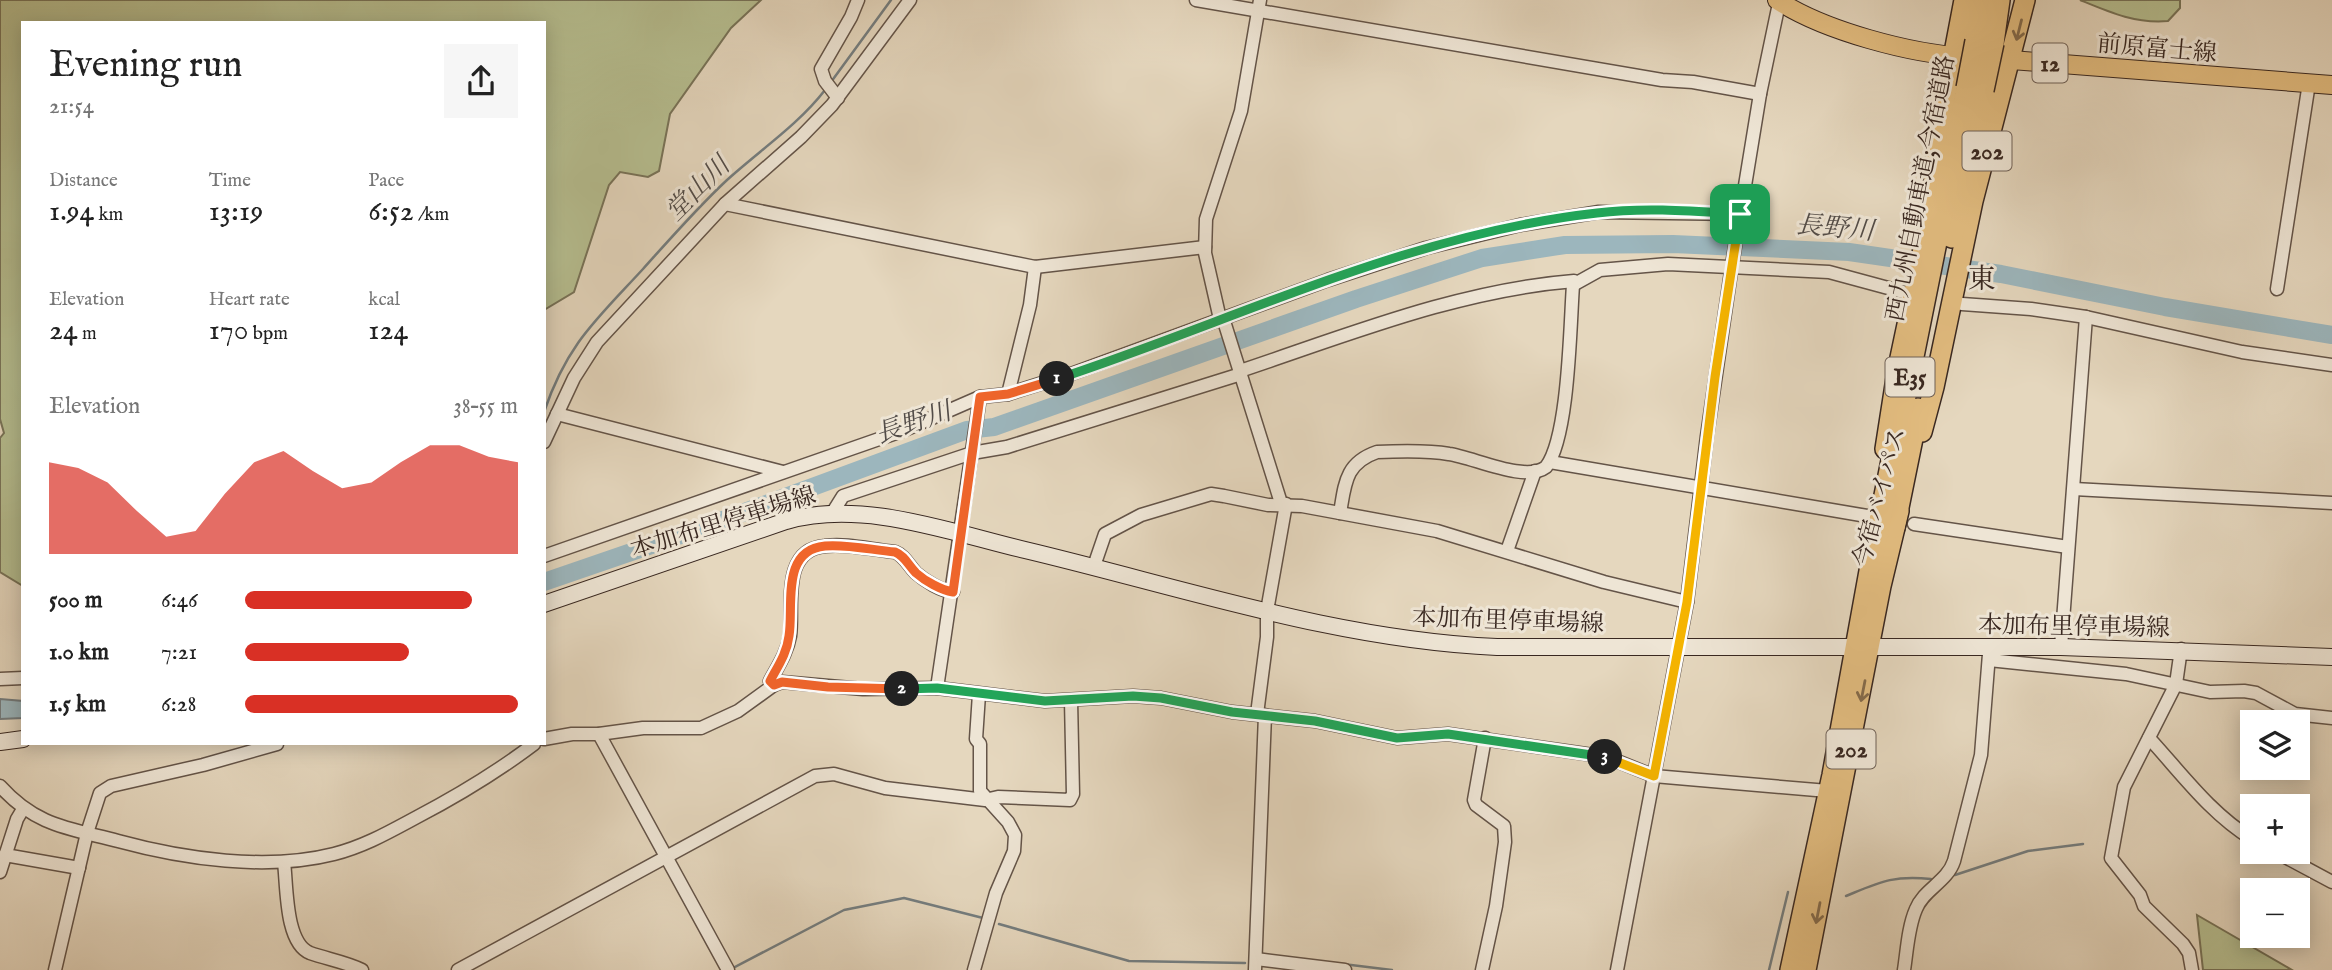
<!DOCTYPE html>
<html lang="en">
<head>
<meta charset="utf-8">
<style>
  :root { --surface:#fff; --page:#f6f6f6; --text:#222; --muted:#767676; --accent:#d93025 }
  body { margin:0; font-family:"IM FELL English","Noto Serif JP",serif; background:var(--page); color:var(--text); height:100vh; display:flex; flex-direction:column; font-size:26px; white-space:nowrap }
  * { box-sizing:border-box; margin:0 }
  p { font-size:23px; color:var(--muted) }
  .icon { flex:none; width:38px; height:38px; fill:none; stroke:currentColor; stroke-width:2; stroke-linecap:round; stroke-linejoin:round }
  .map { position:relative; flex:1; overflow:hidden }
  .details { position:absolute; left:21px; top:21px; width:525px; height:724px; display:flex; flex-direction:column; background:var(--surface); border-radius:0px; box-shadow:0 4px 18px #0003 }
  .details>* { flex:none }
  .buttons { position:absolute; left:2240px; top:710px; display:grid; gap:14px }
  .buttons a { display:grid; place-items:center; width:70px; height:70px; border-radius:0px; background:var(--surface); box-shadow:0 4px 18px #0003; font-size:35px }
  .pin { position:absolute; display:grid; place-items:center; width:60px; height:60px; color:#fff; margin:-30px; border-radius:14px; box-shadow:0 4px 10px #0006 }
  .km { position:absolute; width:35px; height:35px; margin:-18px; border-radius:50%; background:#222; color:#fff; font-size:19px; line-height:35px; text-align:center }
  .round { display:grid; place-items:center; flex:none; width:74px; height:74px; border-radius:0px; background:var(--page) }
  .summary { display:flex; align-items:center; justify-content:space-between; height:119px; padding:0 28px }
  h1 { font-size:38px; font-weight:600; line-height:52px }
  .figures { display:grid; grid-template-columns:repeat(3,1fr); gap:10px; height:119px; padding:7px 28px }
  .figures div { display:grid; align-content:center }
  .figures b { font-size:30px; font-weight:600 }
  .figures small { font-size:19px; font-weight:400 }
  .figures p { font-size:19px }
  .chart { height:196px; padding:14px 28px }
  .chart p { display:flex; justify-content:space-between }
  .chart svg { width:100%; height:126px; margin-top:7px; fill:var(--accent); opacity:.7 }
  ul { padding:0 28px; list-style:none; font-size:23px }
  li { display:grid; grid-template-columns:112px 84px 1fr; align-items:center; height:52px }
  li i { height:18px; border-radius:9px; background:var(--accent) }
  .map>svg:first-child { display:block }
  .green { fill:#b6be90; stroke:#787358; stroke-width:2 }
  .water { fill:#9cb6bd; stroke:#747d7f; stroke-width:2 }
  .lines { fill:none; stroke-linecap:round; stroke-linejoin:round }
  .stream { stroke:#747d7f; stroke-width:2.5 }
  .river { stroke:#9cb6bd; stroke-width:18 }
  .minor-casing { stroke:#645448; stroke-width:15 }
  .secondary-casing { stroke:#392821; stroke-width:18 }
  .primary-casing { stroke:#392821; stroke-width:20 }
  .trunk-casing { stroke:#392821; stroke-width:22 }
  .motorway-casing { stroke:#392821; stroke-width:24 }
  .minor { stroke:#eee5d5; stroke-width:12 }
  .secondary { stroke:#eee5d5; stroke-width:16 }
  .primary { stroke:#e2bc7f; stroke-width:18 }
  .trunk { stroke:#e2bc7f; stroke-width:19 }
  .motorway { stroke:#e2bc7f; stroke-width:21 }
  .motorway-bridge-casing { stroke:#392821; stroke-width:24; stroke-linecap:butt }
  .motorway-bridge { stroke:#e2bc7f; stroke-width:21 }
  .oneway { stroke:#856b4b }
  .split-1-casing { stroke:#fff; stroke-width:14 }
  .split-2-casing { stroke:#fff; stroke-width:14 }
  .split-3-casing { stroke:#fff; stroke-width:14 }
  .split-4-casing { stroke:#fff; stroke-width:14 }
  .split-1 { stroke:#22a559; stroke-width:9 }
  .split-2 { stroke:#f0652b; stroke-width:9 }
  .split-3 { stroke:#22a559; stroke-width:9 }
  .split-4 { stroke:#f5b400; stroke-width:9 }
  .labels { text-anchor:middle; stroke-width:6; stroke-linejoin:round; paint-order:stroke }
  .shield { fill:#eee5d5; stroke:#6f6157; stroke-width:2 }
  .shield-label { font-size:23px; font-weight:bold; fill:#392821 }
  .street-label { font-size:24px; fill:#392821; stroke:#eee5d5 }
  .water-label { font-size:26px; font-style:italic; fill:#524c48; stroke:#eee5d5 }
  .quarter-label { font-size:28px; fill:#392821; stroke:#eee5d5 }
</style>
</head>
<body>
<div class="map">
<svg width="2332" height="970" viewBox="0 0 2332 970">
  <rect width="100%" height="100%" fill="#e5d7be"/>
  <filter id="stains"><feTurbulence type="fractalNoise" baseFrequency=".00286" numOctaves="4"/><feColorMatrix values="0 0 0 0 .2 0 0 0 0 .09 0 0 0 0 .02 0 0 0 .5 -.17"/></filter>
  <radialGradient id="worn" r=".72"><stop offset=".6" stop-color="#630" stop-opacity="0"/><stop offset="1" stop-color="#630" stop-opacity=".3"/></radialGradient>
  <g class="green">
    <path d="M0 0H761L731 28 670 114 659 171 648 177 620 172 609 185 574 292 544 310V23H23V586L0 572V438L4 433 0 419Z"/>
    <path d="M2080 0H2180V8L2168 21C2136 24 2109 12 2080 0Z"/>
    <path d="M2197 915 2292 970H2203Z"/>
  </g>
  <path class="water" d="M0 699 23 701V718L0 719Z"/>
  <g class="lines">
    <g class="stream">
      <path d="M831 82 891 0"/>
      <path d="M544 412C567 344 596 320 643 269 670 239 697 208 727 180 760 150 798 125 825 90"/>
      <path d="M1955 875 2028 851 2083 844"/>
      <path d="M1846 896C1880 882 1893 875 1931 879"/>
      <path d="M999 924 1129 961 1245 963"/>
      <path d="M1343 964 1392 970"/>
      <path d="M731 969 844 910 904 898 983 918"/>
      <path d="M1769 970 1788 892"/>
    </g>
    <path class="river" d="M544 582 704 527 967 430 994 427 1356 299 1482 258 1565 245 1673 244 1849 252 2001 274 2165 307 2332 335"/>
    <defs>
      <g id="minor">
        <path d="M1196 0 1662 80 1693 82 1760 94"/>
        <path d="M838 98 825 81 821 69 851 17 858 0"/>
        <path d="M725 204 1035 267 1205 247"/>
        <path d="M1573 285 1600 270 1668 264 1829 272 1903 292"/>
        <path d="M2277 289 2309 83"/>
        <path d="M1962 304 2031 309 2086 317 2242 352 2332 365"/>
        <path d="M1223 318 1281 503"/>
        <path d="M1220 319 1205 253 1206 219 1241 111 1260 0"/>
        <path d="M1240 371C1348 335 1459 290 1574 281L1573 285"/>
        <path d="M1008 394 1030 305 1035 267"/>
        <path d="M557 414 783 472"/>
        <path d="M544 442 574 378 597 342 725 204 801 137 832 105 910 0"/>
        <path d="M1550 462 1867 516"/>
        <path d="M2074 489 2332 503"/>
        <path d="M833 512 843 496 972 453 1007 447 1241 374"/>
        <path d="M1340 513C1345 484 1345 463 1377 452 1400 451 1427 450 1449 454 1473 457 1525 483 1546 467 1569 437 1570 325 1573 285"/>
        <path d="M1914 524 2068 547"/>
        <path d="M1507 551 1535 471"/>
        <path d="M544 556 902 431 980 397 1008 394 1071 374 1328 280 1426 248 1520 225 1599 212 1740 214"/>
        <path d="M1094 566 1105 534 1141 515 1211 494 1224 496 1268 505 1302 506 1437 531 1604 582 1687 602"/>
        <path d="M2061 647 2086 317"/>
        <path d="M2181 649 2176 684 2124 787 2111 858 2140 895 2144 906 2183 944 2189 953 2192 970"/>
        <path d="M1989 660 2126 674 2210 692 2244 691 2256 693 2295 714 2332 718"/>
        <path d="M0 679 23 678"/>
        <path d="M774 685 770 681C778 666 787 653 790 636 794 607 780 550 825 546 847 543 872 550 895 552 905 556 908 565 916 573 925 581 941 591 953 592"/>
        <path d="M937 688 980 397"/>
        <path d="M1257 714 1267 637V611L1286 504"/>
        <path d="M599 734 728 970"/>
        <path d="M2149 738C2182 774 2210 813 2252 839"/>
        <path d="M544 739 572 734H599L643 728H701L738 711 774 685 782 682 863 689 937 688 1045 701 1133 696 1161 698 1232 712 1315 721 1397 738 1448 734 1607 757 1654 776 1828 791"/>
        <path d="M0 786C36 826 68 828 118 841 184 859 267 871 334 854 365 846 389 832 417 817 459 795 497 772 534 744"/>
        <path d="M2276 852 2332 882"/>
        <path d="M5 855 79 868"/>
        <path d="M284 862C287 886 285 943 310 953 327 959 346 962 362 970"/>
        <path d="M0 872 17 819 23 809"/>
        <path d="M1256 959 1345 970"/>
        <path d="M55 970 87 833 100 793 111 786 203 765 277 744"/>
        <path d="M458 970 815 776 834 774 885 788 985 800 998 797 1070 800 1073 794 1071 700"/>
        <path d="M974 970 996 893 1014 851 1015 835 1008 822 980 791V744L976 739 979 694"/>
        <path d="M1255 970 1265 715"/>
        <path d="M1482 970 1496 906 1505 842 1504 826 1476 805 1474 800 1485 738"/>
        <path d="M1617 970 1687 602 1707 436 1732 265 1760 94 1778 8 1782 3"/>
        <path d="M1904 970C1907 951 1908 927 1916 909 1924 889 1947 882 1954 861L1981 755 1989 654"/>
      </g>
      <g id="secondary">
        <path d="M544 604 786 521C862 499 949 532 1025 550 1181 587 1336 640 1497 647H2061L2332 657"/>
        <path d="M0 742 23 739"/>
      </g>
      <g id="primary">
        <path d="M1777 0C1824 31 1911 54 1967 57"/>
        <path d="M1998 59 2332 85"/>
      </g>
      <g id="trunk">
        <path d="M1922 432 1934 387 1973 201 2025 0"/>
        <path d="M1885 449 1897 372 1931 211 1937 142 1964 0"/>
        <path d="M1790 970 1832 775 1873 549"/>
        <path d="M1806 970 1881 586 1899 511"/>
      </g>
      <g id="motorway">
        <path d="M1976 41 1982 0"/>
        <path d="M1993 43 1999 0"/>
        <path d="M1952 237 1983 90"/>
        <path d="M1894 527 1918 409"/>
        <path d="M1871 565 1967 88"/>
      </g>
    </defs>
    <use href="#minor" class="minor-casing"/>
    <use href="#secondary" class="secondary-casing"/>
    <use href="#primary" class="primary-casing"/>
    <use href="#trunk" class="trunk-casing"/>
    <use href="#motorway" class="motorway-casing"/>
    <use href="#minor" class="minor"/>
    <use href="#secondary" class="secondary"/>
    <use href="#primary" class="primary"/>
    <use href="#trunk" class="trunk"/>
    <use href="#motorway" class="motorway"/>
    <defs>
      <g id="motorway-bridge">
        <path d="M1967 88 1976 41"/>
        <path d="M1983 90 1993 43"/>
      </g>
    </defs>
    <use href="#motorway-bridge" class="motorway-bridge-casing"/>
    <use href="#motorway-bridge" class="motorway-bridge"/>
  </g>
  <defs><path id="oneway-shaft" d="M-6 0H5M1.5-3L5.5 0L1.5 3" fill="none" stroke-width="1.6" stroke-linecap="round" stroke-linejoin="round" transform="scale(1.75)"/></defs>
  <g class="oneway">
    <use href="#oneway-shaft" transform="translate(2019 30) rotate(104)"/>
    <use href="#oneway-shaft" transform="translate(1863 691) rotate(101)"/>
    <use href="#oneway-shaft" transform="translate(1818 913) rotate(101)"/>
  </g>
  <g class="lines">
    <defs>
      <path id="split-1" d="M1057 379C1236 320 1408 234 1597 213 1644 207 1693 211 1740 214"/>
      <path id="split-2" d="M902 689 828 687 782 682 774 685 770 681C778 666 787 653 789 636 794 607 780 550 825 546 847 544 872 550 895 552 905 556 908 565 916 573 925 581 941 590 953 592L980 397 1008 394 1057 379"/>
      <path id="split-3" d="M902 689 937 688 1045 701 1133 696 1161 698 1232 712 1315 721 1397 738 1448 734 1605 757"/>
      <path id="split-4" d="M1605 757 1654 776 1687 602 1715 377 1740 214"/>
    </defs>
    <use href="#split-1" class="split-1-casing"/>
    <use href="#split-2" class="split-2-casing"/>
    <use href="#split-3" class="split-3-casing"/>
    <use href="#split-4" class="split-4-casing"/>
    <use href="#split-1" class="split-1"/>
    <use href="#split-2" class="split-2"/>
    <use href="#split-3" class="split-3"/>
    <use href="#split-4" class="split-4"/>
  </g>
  <g class="labels">
    <g class="shield">
      <rect x="2032.5" y="43.5" width="35" height="39" rx="5"/>
      <rect x="1962.5" y="131.5" width="49" height="39" rx="5"/>
      <rect x="1885.5" y="357.5" width="49" height="39" rx="5"/>
      <rect x="1826.5" y="729.5" width="49" height="39" rx="5"/>
    </g>
    <g class="shield-label">
      <text x="2050" y="71">12</text>
      <text x="1987" y="159">202</text>
      <text x="1910" y="385">E35</text>
      <text x="1851" y="757">202</text>
    </g>
    <g class="street-label">
      <text transform="translate(2157 48) rotate(5)" y="8">前原富士線</text>
      <text transform="translate(1920 188) rotate(-79)" y="8">西九州自動車道;今宿道路</text>
      <text transform="translate(1879 497) rotate(-75)" y="8">今宿バイパス</text>
      <text transform="translate(723 522) rotate(-17)" y="8">本加布里停車場線</text>
      <text transform="translate(1508 620) rotate(2)" y="8">本加布里停車場線</text>
      <text transform="translate(2074 626) rotate(1)" y="8">本加布里停車場線</text>
    </g>
    <g class="water-label">
      <text transform="translate(697 188) rotate(-45)" y="9">堂山川</text>
      <text transform="translate(1835 227) rotate(5)" y="9">長野川</text>
      <text transform="translate(913 422) rotate(-19)" y="9">長野川</text>
    </g>
    <g class="quarter-label">
      <text x="1982" y="288">東</text>
    </g>
  </g>
  <rect width="100%" height="100%" filter="url(#stains)"/>
  <rect width="100%" height="100%" fill="url(#worn)"/>
</svg>
<div class="buttons">
<a><svg class="icon" aria-label="layers" viewBox="0 0 24 24"><path d="M12 4l9 5-9 5-9-5zM3 14l9 5 9-5"/></svg></a>
<a>+</a>
<a>−</a>
</div>
<div class="pin" style="left:1740px;top:214px;background:#1e9e55"><svg class="icon" aria-label="arrive" viewBox="0 0 24 24"><path d="M6 21V4h12l-3 4 3 4H6"/></svg></div>
<b class="km" style="left:1057px;top:379px">1</b>
<b class="km" style="left:902px;top:689px">2</b>
<b class="km" style="left:1605px;top:757px">3</b>
<section class="details">
<div class="summary"><div><h1>Evening run</h1><p>21:54</p></div><a class="round"><svg class="icon" aria-label="share" viewBox="0 0 24 24"><path d="M12 15V3M7 8l5-5 5 5M5 13v7h14v-7"/></svg></a></div>
<div class="figures">
<div><p>Distance</p><b>1.94<small> km</small></b></div>
<div><p>Time</p><b>13:19</b></div>
<div><p>Pace</p><b>6:52<small> /km</small></b></div>
</div>
<div class="figures">
<div><p>Elevation</p><b>24<small> m</small></b></div>
<div><p>Heart rate</p><b>170<small> bpm</small></b></div>
<div><p>kcal</p><b>124</b></div>
</div>
<div class="chart"><p><span>Elevation</span>38–55 m</p>
<svg viewBox="0 0 160 44" preserveAspectRatio="none"><path d="M0 44V12L10 14L20 19L30 29L40 38L50 36L60 23L70 12L80 8L90 15L100 21L110 19L120 12L130 6L140 6L150 10L160 12V44z"/></svg>
</div>
<ul>
<li><b>500 m</b>6:46<i style="width:83%"></i></li>
<li><b>1.0 km</b>7:21<i style="width:60%"></i></li>
<li><b>1.5 km</b>6:28<i style="width:100%"></i></li>
</ul>
</section>
</div>
</body>
</html>
